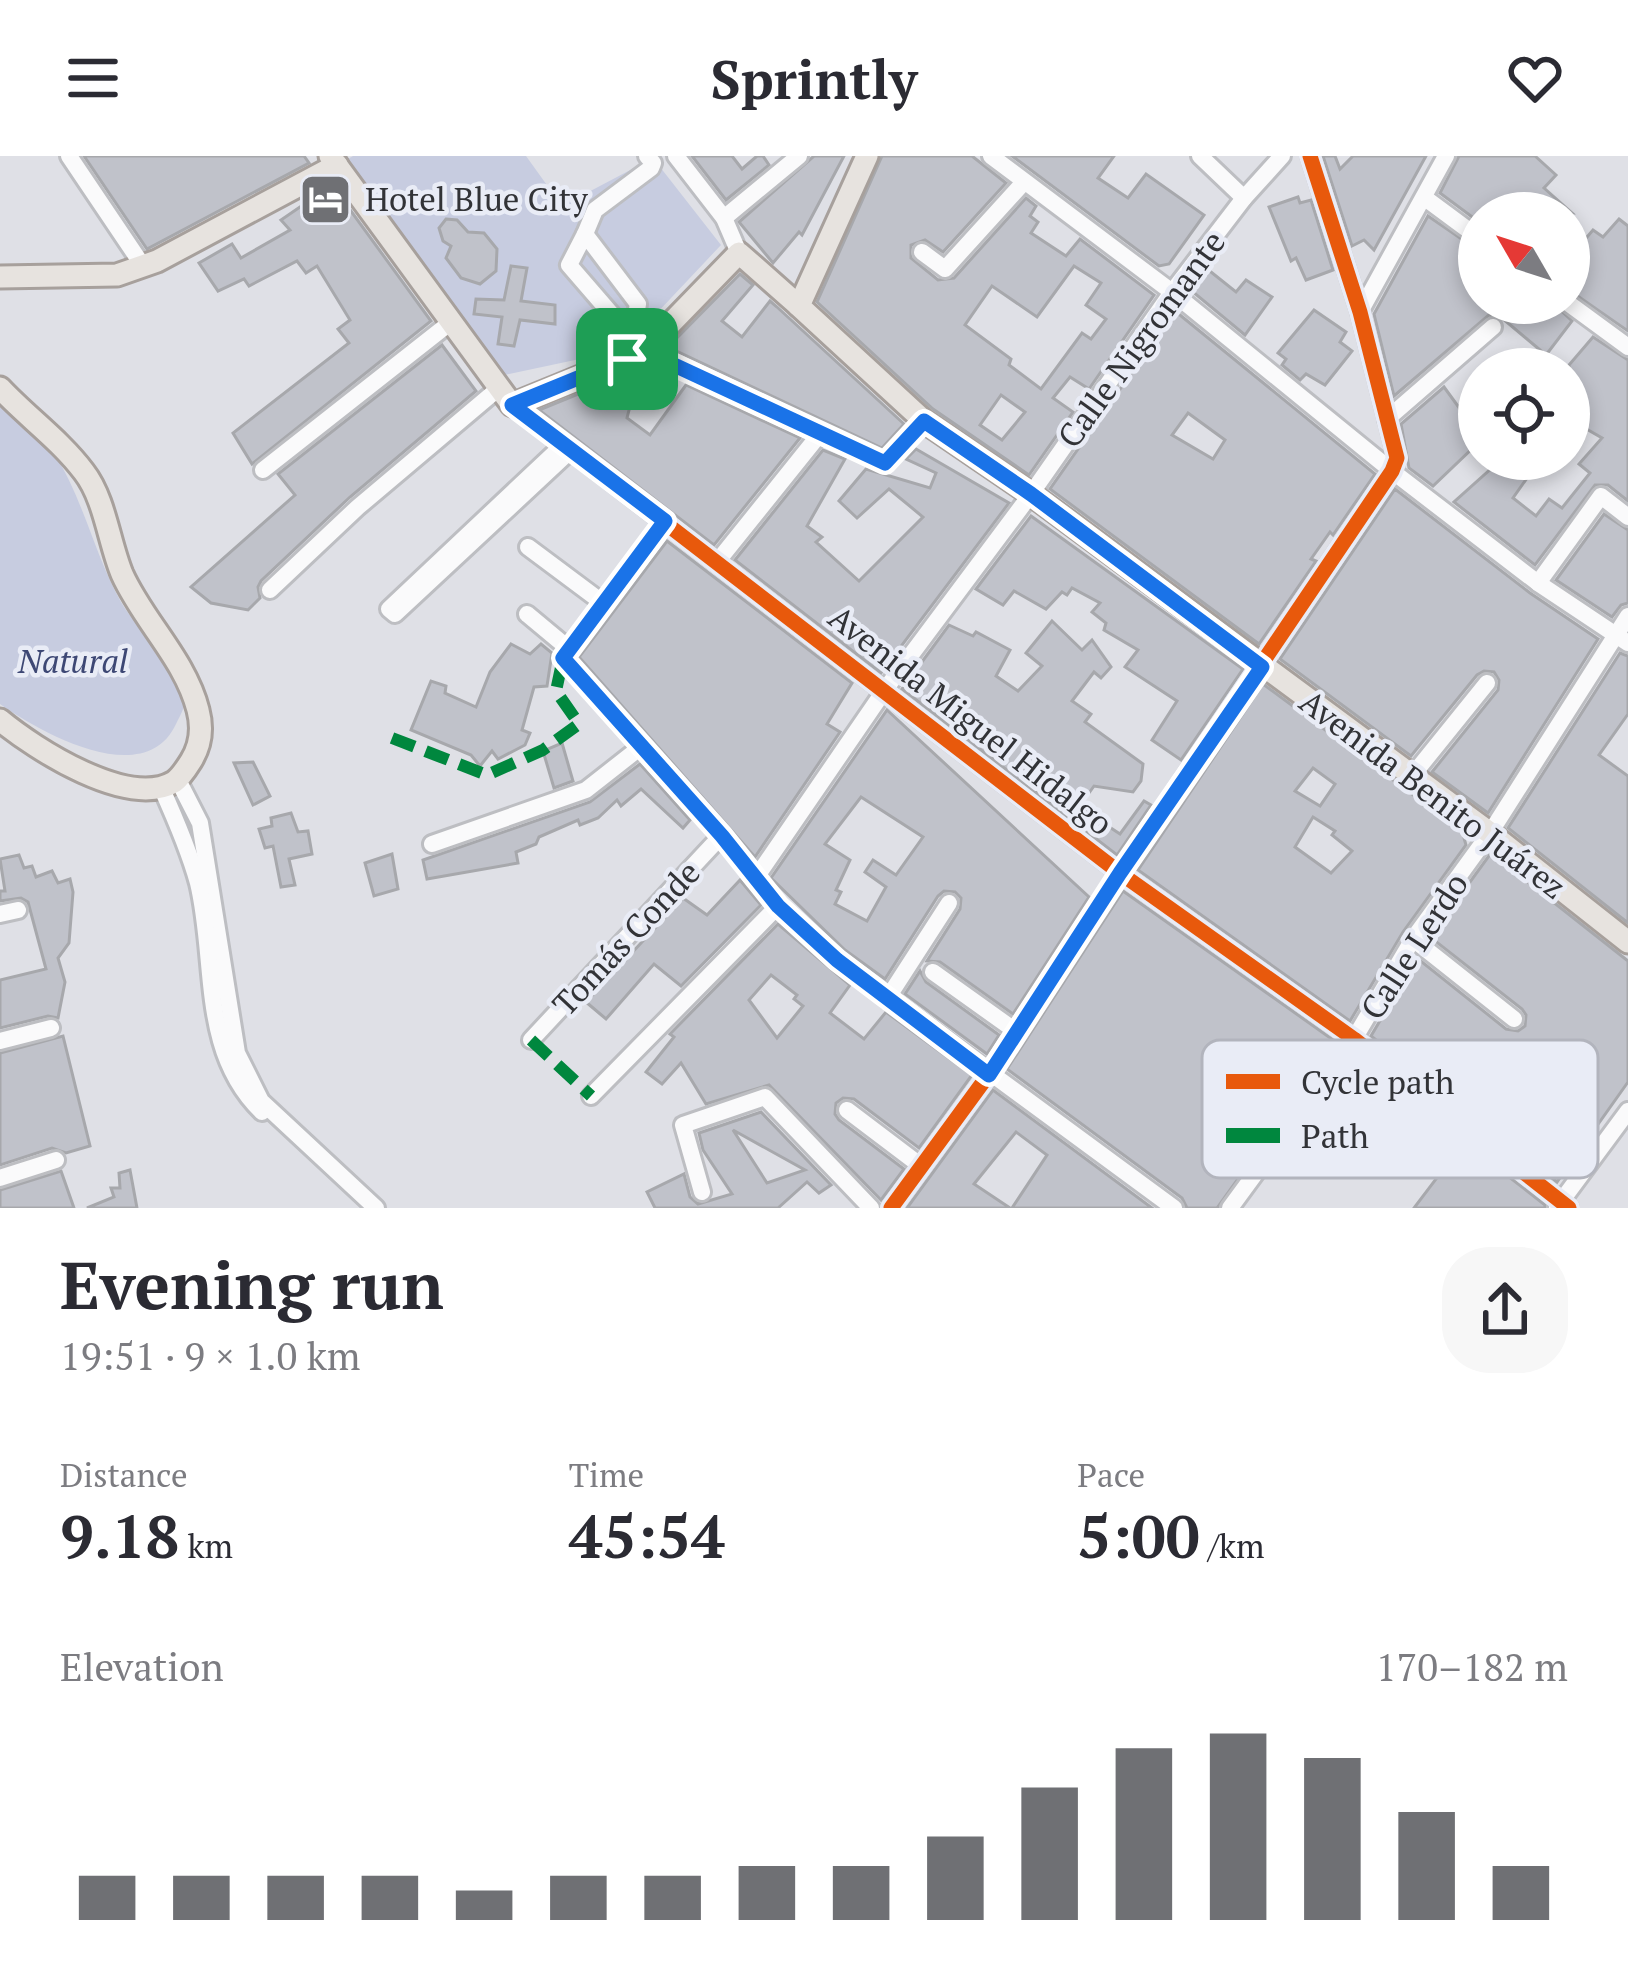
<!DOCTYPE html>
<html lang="en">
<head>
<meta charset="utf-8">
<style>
  :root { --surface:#fff; --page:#f7f7f7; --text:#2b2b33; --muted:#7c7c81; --accent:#6f7074 }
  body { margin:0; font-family:"PT Serif",serif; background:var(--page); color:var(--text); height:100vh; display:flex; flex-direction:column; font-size:45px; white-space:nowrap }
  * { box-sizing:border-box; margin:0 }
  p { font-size:39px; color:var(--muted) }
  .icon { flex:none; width:66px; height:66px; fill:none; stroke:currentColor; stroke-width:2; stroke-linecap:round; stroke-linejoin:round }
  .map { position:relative; height:1052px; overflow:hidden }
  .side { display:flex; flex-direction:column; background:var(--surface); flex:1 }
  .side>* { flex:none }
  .needle { width:78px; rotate:309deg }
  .tools { position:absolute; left:1458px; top:36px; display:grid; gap:24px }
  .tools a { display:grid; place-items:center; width:132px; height:132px; border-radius:50%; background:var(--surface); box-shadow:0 6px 18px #0003; font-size:60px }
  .pin { position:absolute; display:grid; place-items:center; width:102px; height:102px; color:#fff; margin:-51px; border-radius:24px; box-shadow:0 6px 18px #0006 }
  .round { display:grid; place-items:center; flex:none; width:126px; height:126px; border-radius:48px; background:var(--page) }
  .head { display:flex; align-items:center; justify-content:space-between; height:204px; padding:0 60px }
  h1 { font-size:66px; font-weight:600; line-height:90px }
  .stats { display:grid; grid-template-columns:repeat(3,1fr); gap:18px; height:204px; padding:12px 60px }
  .stats div { display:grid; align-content:center }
  .stats b { font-size:60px; font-weight:600 }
  .stats small { font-size:33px; font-weight:400 }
  .stats p { font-size:33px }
  .chart { height:336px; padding:24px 60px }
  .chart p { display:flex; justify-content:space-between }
  .chart svg { width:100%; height:216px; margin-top:12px; stroke:var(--accent); stroke-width:6 }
  header { display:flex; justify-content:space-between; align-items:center; height:156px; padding:0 60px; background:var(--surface); font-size:54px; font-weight:600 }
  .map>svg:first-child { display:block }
  .green { fill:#c7cce0 }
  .building { fill:#c0c2ca; stroke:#a7a8ac; stroke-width:3; fill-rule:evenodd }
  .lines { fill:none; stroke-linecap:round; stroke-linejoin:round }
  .minor-casing { stroke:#bdbec2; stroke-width:22 }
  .major-casing { stroke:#a7a09c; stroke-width:27 }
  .minor { stroke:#fafafb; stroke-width:16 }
  .major { stroke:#e7e3df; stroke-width:21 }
  .quiet { stroke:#00873e; stroke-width:12; stroke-dasharray:24 12; stroke-linecap:butt }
  .cycleway-casing { stroke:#e9ecf6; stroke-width:22 }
  .cycleway { stroke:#e8590c; stroke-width:15 }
  .route-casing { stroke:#fff; stroke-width:24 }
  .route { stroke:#1a73e8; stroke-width:15 }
  .labels { text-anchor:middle; stroke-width:9; stroke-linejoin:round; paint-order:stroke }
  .poi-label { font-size:33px; fill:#323337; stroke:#e9ecf6; text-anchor:start }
  .street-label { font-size:33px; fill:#323337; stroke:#e9ecf6 }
  .park-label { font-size:33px; font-style:italic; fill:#3d4774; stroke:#e9ecf6 }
  .key { fill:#e9ecf6; stroke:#b2b4bd; stroke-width:3 }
  .key-label { font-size:33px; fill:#323337 }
</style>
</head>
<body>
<header><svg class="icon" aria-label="menu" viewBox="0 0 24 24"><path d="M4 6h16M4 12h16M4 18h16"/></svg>Sprintly<svg class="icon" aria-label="heart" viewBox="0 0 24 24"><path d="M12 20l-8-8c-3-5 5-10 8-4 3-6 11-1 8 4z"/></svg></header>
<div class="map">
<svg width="1628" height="1052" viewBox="0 0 1628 1052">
  <rect width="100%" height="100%" fill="#dfe0e6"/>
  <g class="green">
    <path d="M353 0H526L562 50 653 2 721 89 622 194 495 221 341 7Z"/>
    <path d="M0 245C17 261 40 277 53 296 83 341 94 398 121 446 137 474 169 496 183 525 191 541 183 554 176 568 145 635 41 577 0 548Z"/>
  </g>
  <g class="building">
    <path d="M84 0H304L309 7 147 93Z"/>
    <path d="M692 0H732L742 13 757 0H763L769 9 726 44Z"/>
    <path d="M814 0H844L802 79 799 76 773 107 739 66Z"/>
    <path d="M882 0H972L1006 27 943 96 925 84 911 89V102L938 124 954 122 1026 42 1036 50 1030 60 1038 66 1031 77 1066 100 1080 83 1154 139 1089 233 1070 221 1053 242 1073 256 1029 319 933 253 817 146ZM1074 110 1101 127 1086 149 1106 163 1091 183 1082 177 1041 233 1009 209 1011 203 965 169 992 130 1037 161ZM1001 239 1025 256 1002 284 980 269Z"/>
    <path d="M1012 0H1114L1098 22 1128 42 1146 18 1204 59 1169 108 1159 110Z"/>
    <path d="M1323 0H1335L1340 13 1353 0H1426L1374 94 1364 84 1352 90Z"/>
    <path d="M1459 0H1535L1556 19 1544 32 1572 57H1479V66L1440 37Z"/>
    <path d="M332 29 431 165 252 308 233 277 349 187 338 173 350 164 317 110 306 117 297 105 249 130 244 123 218 135 199 107 232 88 241 102 290 74 281 64Z"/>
    <path d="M1298 41 1300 47 1311 44 1333 114 1306 124 1296 102 1291 105 1269 51Z"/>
    <path d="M1428 60 1479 95V147H1553L1572 165 1546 199 1502 162 1489 159 1394 240 1374 158Z"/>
    <path d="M446 63 457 64 468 76 484 77 497 93 496 115 480 128 461 122 446 102 451 90 443 85 439 72Z"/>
    <path d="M1619 63 1628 70V175L1569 134V102L1593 74 1603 81Z"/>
    <path d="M511 110 527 112 521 145 555 149V168L520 164 514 190 498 188 502 161 474 158 476 143 504 144Z"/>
    <path d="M1206 112 1236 136 1246 124 1272 141 1245 179 1193 136 1192 131Z"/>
    <path d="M740 118 753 129 722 165 742 181 770 145 777 151 904 268 882 292 668 191Z"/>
    <path d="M1314 154 1346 176 1340 186 1352 195 1325 229 1306 218 1300 224 1282 209 1286 203 1278 197Z"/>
    <path d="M1175 155 1375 318 1333 379 1330 376 1311 403 1316 405 1259 488 1050 333ZM1188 257 1225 284 1213 303 1172 279Z"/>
    <path d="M1593 181 1628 204V345L1608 329H1595L1535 409 1454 346 1502 303 1527 322 1513 342 1536 360 1549 343 1562 352 1590 317 1579 308 1602 282 1569 263V247L1575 238 1569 234V209Z"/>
    <path d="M442 189 476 235 350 341 261 425 258 431 260 442 248 454 211 447 191 431 295 339 278 318Z"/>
    <path d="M649 215 647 229 636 227 627 262 650 279 686 229 800 282 714 389 539 254 627 218Z"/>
    <path d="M1444 231 1479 279V286L1433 330 1409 312 1401 268Z"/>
    <path d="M916 293 1009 347 881 517 735 404 823 294 845 303 807 370 822 381 816 386 859 425 923 361 889 333 857 362 839 345 866 313 930 332 936 317 906 303Z"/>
    <path d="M1395 333 1530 437 1598 483 1488 657 1432 616 1498 534 1499 524 1494 516 1484 515 1477 519 1411 600 1280 503Z"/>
    <path d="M1604 358 1628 374V447L1621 449 1612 461 1556 424Z"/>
    <path d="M1031 360 1243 513 1181 604 1152 584 1177 545 1125 511 1138 494 1104 474 1106 467 1092 456 1100 447 1072 432 1067 439 1062 436 1046 453 1014 435 1003 449 976 433Z"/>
    <path d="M667 385 852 527 827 568 840 576 755 701 579 501Z"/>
    <path d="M1052 465 1082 494 1092 484 1111 511 1101 522 1094 516 1072 545 1091 558 1085 566 1143 608 1141 625 1133 636 1094 630 1079 651 1120 678 1144 645 1151 649 1117 699 902 533 949 469 973 480 976 476 1010 494 996 520 1018 535 1042 510 1026 497Z"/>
    <path d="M511 488 530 498 541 488 552 497 547 530 534 531 522 574 530 577 525 589 498 603 492 595 480 610 471 599 411 574 431 525 446 530 445 537 476 551 490 516Z"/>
    <path d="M1620 497 1628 500V558L1599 599 1628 620V767L1508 672Z"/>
    <path d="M1263 528 1462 675 1466 689 1403 776 1350 865 1138 714ZM1313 612 1335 628 1320 650 1295 635ZM1313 661 1335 675 1332 679 1352 695 1331 717 1295 691Z"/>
    <path d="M887 554 1089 741 1013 858 940 806 927 805 960 753 961 742 955 736 944 735 938 740 885 823 845 794 771 722ZM861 641 923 681 896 719 873 704 865 716 886 731 867 765 835 748 841 736 836 734 850 704 825 688Z"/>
    <path d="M562 587 573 625 554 632 543 595Z"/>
    <path d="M253 606 270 640 253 649 234 607Z"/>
    <path d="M640 608 690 664 683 672 641 633 621 650 617 644 598 662 580 669 578 664 539 681 536 688 516 696 518 707 427 723 423 704 590 646Z"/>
    <path d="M291 657 298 676 308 675 312 698 289 703 295 729 281 731 273 690 265 692 259 673 272 670 271 662Z"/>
    <path d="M1491 697 1628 805V926L1557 1026 1371 880 1417 802 1506 873 1518 875 1525 870 1526 859 1522 853 1430 781Z"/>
    <path d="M392 698 398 733 374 740 365 707Z"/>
    <path d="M19 699 24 712 32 710 36 721 52 715 58 727 70 723 73 736 69 787 58 802 65 826 58 862 48 860 0 872V824L46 813 28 746 21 742 0 745V735H5L0 703Z"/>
    <path d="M740 724 761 749 681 830 654 808 606 863 586 846 683 742 707 759Z"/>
    <path d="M1123 735 1336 886 1217 1052H1187L1182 1042 1007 913Z"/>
    <path d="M778 768 850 829 830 857 864 883 886 856 972 919 919 992 854 943 843 942 836 947 835 958 839 964 904 1013 881 1044 769 929 706 948 681 907 662 928 646 916 674 881 670 878ZM771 819 797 839 794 843 803 850 777 882 749 844Z"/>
    <path d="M920 815 926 826 999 879 987 898 905 838Z"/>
    <path d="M63 880 90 990 66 997 52 992 0 1009V897Z"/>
    <path d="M993 934 1152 1052H1012L1047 999 1016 976 974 1028 1010 1052H907Z"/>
    <path d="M761 956 831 1029 819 1037 807 1026 778 1052H655L647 1036 684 1018 690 1041 698 1048 732 1038 703 994 699 977ZM733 974 805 1014 767 1027Z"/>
    <path d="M1464 986 1545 1049V1052H1414Z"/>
    <path d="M130 1014 137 1052H87L114 1041 111 1032H120L119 1017Z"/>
    <path d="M61 1015 74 1052H0V1034Z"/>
  </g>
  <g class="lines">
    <defs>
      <g id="minor">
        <path d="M69 0 143 110"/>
        <path d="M676 0 724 62 739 97"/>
        <path d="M991 0 1172 136 1392 315 1538 427 1628 487"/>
        <path d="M1200 0 1244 42"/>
        <path d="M1425 42 1479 82"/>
        <path d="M724 62 799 0"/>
        <path d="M585 78 638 148 636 159 626 175 569 109Z"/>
        <path d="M585 78 595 54 651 12 653 7 647 0"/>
        <path d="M922 96 945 113 1024 26"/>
        <path d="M1568 147 1628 191"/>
        <path d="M1360 156 1446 0"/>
        <path d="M644 195 885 307 924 265"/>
        <path d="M512 249 1120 717 1354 883 1569 1052"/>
        <path d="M1387 263 1493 171"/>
        <path d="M563 289 389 453 395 458 570 295"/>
        <path d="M263 314 451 166"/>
        <path d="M665 365 563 502 721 680 778 750 837 804 1174 1052"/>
        <path d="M528 391 603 447"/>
        <path d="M717 406 819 279"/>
        <path d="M1538 427 1601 340 1628 361"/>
        <path d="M270 434 358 351 499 232"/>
        <path d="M527 458 569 493"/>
        <path d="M1412 620 1487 527"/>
        <path d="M178 624 200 667 237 897 261 945 376 1052"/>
        <path d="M161 631C175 662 189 694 198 727 217 806 199 895 262 956"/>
        <path d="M432 688 586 634 642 590"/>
        <path d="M755 723 884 535 1031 338 1172 136 1244 42 1282 0"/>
        <path d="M0 758 18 754"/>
        <path d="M1413 783 1514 863"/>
        <path d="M933 816 1017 876"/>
        <path d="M887 843 949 747"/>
        <path d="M531 884 721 680"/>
        <path d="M0 885 51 872"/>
        <path d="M591 940 778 750"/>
        <path d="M847 954 921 1010"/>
        <path d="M0 1022 56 1004"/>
        <path d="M702 1036 683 969 765 941 871 1052"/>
        <path d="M1557 1051 1628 955"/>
        <path d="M891 1052 989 918 1120 717 1392 315 1397 302 1360 156 1310 0"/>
        <path d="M1230 1052 1354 883 1413 783 1490 677 1628 460"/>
      </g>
      <g id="major">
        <path d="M330 0 512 249 644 195 739 97 799 150"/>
        <path d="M867 0 799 150 924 265 1031 338 1490 677 1628 786"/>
        <path d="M0 121 117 119 157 105 337 9"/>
        <path d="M0 232C27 261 60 284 84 316 105 343 109 387 122 418 143 465 185 503 198 554 203 573 201 589 191 605 186 613 181 621 174 626 128 653 35 593 0 564"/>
      </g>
    </defs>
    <use href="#minor" class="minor-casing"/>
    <use href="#major" class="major-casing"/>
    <use href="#minor" class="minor"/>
    <use href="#major" class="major"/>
    <g class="quiet">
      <path d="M392 582 487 619 543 594 579 568 556 535 563 502"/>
      <path d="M531 884 591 940"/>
    </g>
    <defs>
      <g id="cycleway">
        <path d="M512 249 1120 717 1354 883 1569 1052"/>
        <path d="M891 1052 989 918 1120 717 1392 315 1397 302 1360 156 1310 0"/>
      </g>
    </defs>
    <use href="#cycleway" class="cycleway-casing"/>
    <use href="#cycleway" class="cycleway"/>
  </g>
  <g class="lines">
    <defs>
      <path id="route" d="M644 195 885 307 924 265 1031 338 1262 511 1120 717 989 919 837 804 778 750 722 680 563 502 665 365 512 249Z"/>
    </defs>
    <use href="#route" class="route-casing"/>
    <use href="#route" class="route"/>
  </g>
  <defs>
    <symbol id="hotel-square" viewBox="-11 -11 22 22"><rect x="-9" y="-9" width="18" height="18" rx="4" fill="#6f7074" stroke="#e9ecf6"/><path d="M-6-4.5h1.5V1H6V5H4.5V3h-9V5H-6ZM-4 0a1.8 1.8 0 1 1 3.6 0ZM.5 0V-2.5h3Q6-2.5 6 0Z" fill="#fff"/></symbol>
  </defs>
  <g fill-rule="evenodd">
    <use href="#hotel-square" x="296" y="14" width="59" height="59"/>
  </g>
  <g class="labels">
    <g class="poi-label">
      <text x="365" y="55">Hotel Blue City</text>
    </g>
    <g class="street-label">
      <text transform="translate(1141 183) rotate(-54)" y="12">Calle Nigromante</text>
      <text transform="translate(971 564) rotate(38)" y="12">Avenida Miguel Hidalgo</text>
      <text transform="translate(1433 638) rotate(37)" y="12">Avenida Benito Juárez</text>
      <text transform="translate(626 782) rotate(-47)" y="12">Tomás Conde</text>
      <text transform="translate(1414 790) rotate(-57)" y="12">Calle Lerdo</text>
    </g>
    <g class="park-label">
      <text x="73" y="517">Natural</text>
    </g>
  </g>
  <rect x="1202" y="884" width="396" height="138" rx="18" class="key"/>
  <rect x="1226" y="918" width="54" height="15" fill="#e8590c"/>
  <rect x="1226" y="972" width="54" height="15" fill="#00873e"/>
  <g class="key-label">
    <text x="1301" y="938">Cycle path</text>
    <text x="1301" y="992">Path</text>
  </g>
</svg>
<div class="tools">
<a><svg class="needle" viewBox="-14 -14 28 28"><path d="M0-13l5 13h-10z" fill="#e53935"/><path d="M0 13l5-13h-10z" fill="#7c7c81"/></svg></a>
<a><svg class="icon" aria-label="locate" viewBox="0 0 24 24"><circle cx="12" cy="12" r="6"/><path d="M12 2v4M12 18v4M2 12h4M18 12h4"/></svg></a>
</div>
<div class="pin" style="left:627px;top:203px;background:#1e9e55"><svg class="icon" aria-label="arrive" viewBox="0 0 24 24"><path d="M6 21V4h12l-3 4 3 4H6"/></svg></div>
</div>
<section class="side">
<div class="head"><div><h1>Evening run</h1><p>19:51 · 9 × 1.0 km</p></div><a class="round"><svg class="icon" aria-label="share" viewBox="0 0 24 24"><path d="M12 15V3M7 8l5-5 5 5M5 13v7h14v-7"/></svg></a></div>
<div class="stats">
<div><p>Distance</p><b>9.18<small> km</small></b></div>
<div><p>Time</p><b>45:54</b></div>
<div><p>Pace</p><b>5:00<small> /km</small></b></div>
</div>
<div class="chart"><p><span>Elevation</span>170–182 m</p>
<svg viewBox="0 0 160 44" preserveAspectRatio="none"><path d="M5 44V35M15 44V35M25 44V35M35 44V35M45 44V38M55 44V35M65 44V35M75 44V33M85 44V33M95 44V27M105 44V17M115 44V9M125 44V6M135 44V11M145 44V22M155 44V33"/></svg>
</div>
</section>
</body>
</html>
